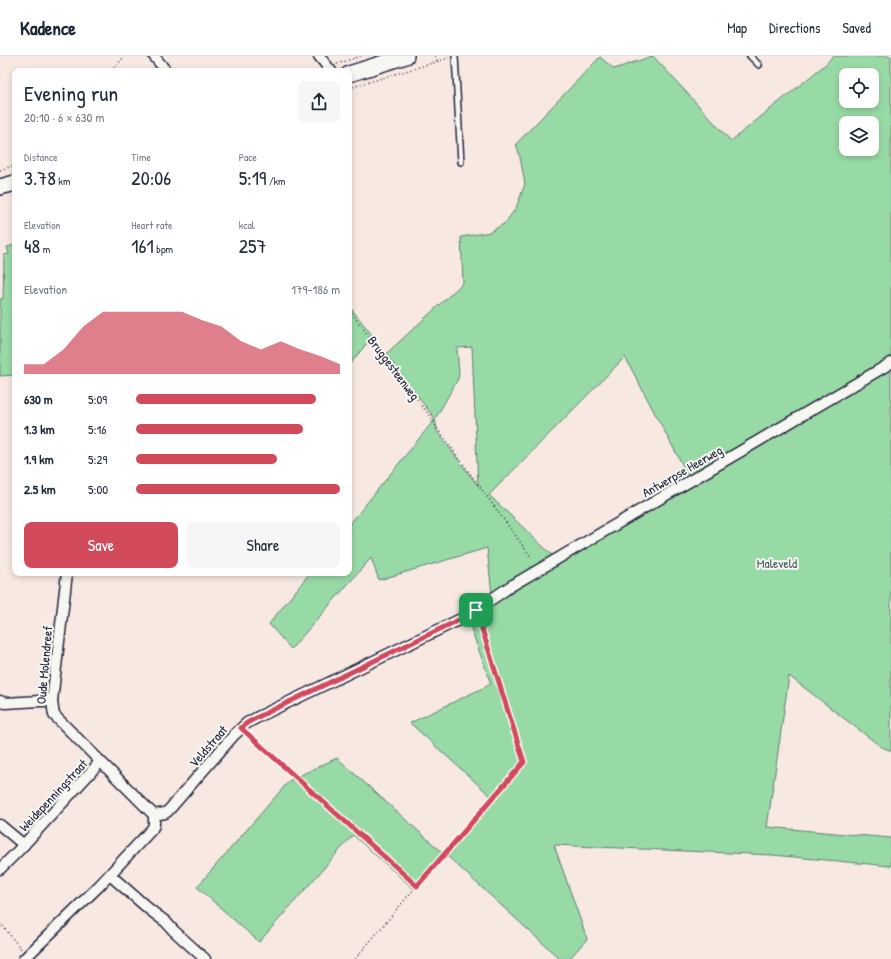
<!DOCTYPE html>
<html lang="en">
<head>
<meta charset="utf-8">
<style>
  :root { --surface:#fff; --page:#f6f6f7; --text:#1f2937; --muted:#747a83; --line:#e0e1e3; --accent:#d1495b }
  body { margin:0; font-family:"Patrick Hand",sans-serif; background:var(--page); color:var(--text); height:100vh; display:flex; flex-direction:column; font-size:15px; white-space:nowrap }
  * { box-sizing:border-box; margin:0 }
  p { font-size:13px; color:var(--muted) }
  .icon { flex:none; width:22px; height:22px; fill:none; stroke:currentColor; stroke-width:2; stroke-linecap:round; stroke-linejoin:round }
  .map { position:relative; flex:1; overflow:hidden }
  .drawer { position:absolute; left:12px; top:12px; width:340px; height:508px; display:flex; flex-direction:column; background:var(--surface); border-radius:8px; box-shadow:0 2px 6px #0003 }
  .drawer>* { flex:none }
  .tools { position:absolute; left:839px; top:12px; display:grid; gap:8px }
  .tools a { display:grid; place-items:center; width:40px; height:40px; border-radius:8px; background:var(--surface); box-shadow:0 2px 6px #0003; font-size:20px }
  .pin { position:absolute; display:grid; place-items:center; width:34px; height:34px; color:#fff; margin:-17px; border-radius:8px; box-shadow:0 2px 6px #0006 }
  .round { display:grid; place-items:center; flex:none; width:42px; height:42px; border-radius:8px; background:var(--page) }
  .head { display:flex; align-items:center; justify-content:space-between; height:68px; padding:0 12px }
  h1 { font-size:22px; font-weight:600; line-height:30px }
  .stats { display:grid; grid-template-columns:repeat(3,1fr); gap:6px; height:68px; padding:4px 12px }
  .stats div { display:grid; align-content:center }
  .stats b { font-size:20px; font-weight:600 }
  .stats small { font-size:11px; font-weight:400 }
  .stats p { font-size:11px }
  .chart { height:112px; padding:8px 12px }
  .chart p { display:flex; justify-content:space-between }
  .chart svg { width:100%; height:72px; margin-top:4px; fill:var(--accent); opacity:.7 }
  .action { display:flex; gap:8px; margin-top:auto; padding:8px 12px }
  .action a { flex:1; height:46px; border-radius:8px; background:var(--accent); color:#fff; font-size:16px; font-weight:600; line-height:46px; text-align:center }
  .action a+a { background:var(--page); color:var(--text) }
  ul { padding:0 12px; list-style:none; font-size:13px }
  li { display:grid; grid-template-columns:64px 48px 1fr; align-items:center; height:30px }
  li i { height:10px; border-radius:5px; background:var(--accent) }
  header { display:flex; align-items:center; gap:24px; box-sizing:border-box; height:56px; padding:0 20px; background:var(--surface); border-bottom:1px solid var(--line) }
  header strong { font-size:19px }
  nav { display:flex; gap:22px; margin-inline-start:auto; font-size:14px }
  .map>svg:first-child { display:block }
  .green { fill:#98daa6; stroke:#5d7e70; fill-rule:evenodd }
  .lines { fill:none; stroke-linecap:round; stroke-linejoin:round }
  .lane-casing { stroke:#22223b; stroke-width:8 }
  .street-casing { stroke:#22223b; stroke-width:13 }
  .primary-casing { stroke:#22223b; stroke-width:18 }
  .path { stroke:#22223b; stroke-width:1.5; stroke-dasharray:1 3; stroke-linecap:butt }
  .lane { stroke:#f6f6f2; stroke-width:5 }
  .street { stroke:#f6f6f2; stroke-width:10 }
  .primary { stroke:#f6f6f2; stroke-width:15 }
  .route-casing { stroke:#fff; stroke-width:8 }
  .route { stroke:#d1495b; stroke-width:5 }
  .labels { text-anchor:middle; stroke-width:4; stroke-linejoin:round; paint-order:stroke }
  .street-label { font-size:13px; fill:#22223b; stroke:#f6f6f2 }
  .park-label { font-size:13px; fill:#45595b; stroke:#f6f6f2 }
</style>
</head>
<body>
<header>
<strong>Kadence</strong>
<nav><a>Map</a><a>Directions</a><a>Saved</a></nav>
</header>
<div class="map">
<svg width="891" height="903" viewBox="0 0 891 903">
  <rect width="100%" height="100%" fill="#f7e9e2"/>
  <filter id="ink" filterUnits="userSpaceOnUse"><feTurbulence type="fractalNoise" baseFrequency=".025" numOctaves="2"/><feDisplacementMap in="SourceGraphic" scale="8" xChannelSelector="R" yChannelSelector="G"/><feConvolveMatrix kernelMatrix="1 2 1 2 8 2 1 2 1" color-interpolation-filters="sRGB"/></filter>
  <g filter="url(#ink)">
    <g class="green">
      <path d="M653 0 731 85 826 8 833 0H891V695L880 690 789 620 767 771 891 782V810L772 799 554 789 587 883 569 903H560L445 798 414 833 353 779 259 886 197 831 290 724 337 702 444 798 493 742 410 667 491 628 469 567 496 544 492 539 487 492 379 524 371 502 291 593 269 568 310 517H349V469L435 363 386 298 463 227 461 181 490 176 505 167 516 152 525 128 520 101 516 88 600 1 614 13ZM846 19H872V45H846ZM846 67H872V93H846ZM472 291 478 430 437 375 435 363 458 323 459 318 457 292ZM625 301 691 425 554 501 489 439Z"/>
      <path d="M15 189V319L0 320V243H3L4 199 9 198 7 191Z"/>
      <path d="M349 250 373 280 349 309Z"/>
    </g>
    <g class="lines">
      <defs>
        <g id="lane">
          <path d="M455 0 461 106"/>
          <path d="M750 0 759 9"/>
        </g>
        <g id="street">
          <path d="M154 0 166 15"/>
          <path d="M319 0 331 15"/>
          <path d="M67 517 52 645 53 653 54 659 154 759"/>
          <path d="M0 645 5 647 40 645H52"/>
          <path d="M154 759 165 757 168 755 234 679 247 667 260 660 467 560 511 530 891 307"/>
          <path d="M0 769 24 789"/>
          <path d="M0 813 17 796 100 706"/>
          <path d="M110 819 150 854 166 866 173 874 205 903"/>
          <path d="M24 903 98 831 152 773 154 769V759"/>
        </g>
        <g id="primary">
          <path d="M349 18 406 0"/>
          <path d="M0 131 15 127"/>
        </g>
      </defs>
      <use href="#lane" class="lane-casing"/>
      <use href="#street" class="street-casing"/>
      <use href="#primary" class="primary-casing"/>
      <g class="path">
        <path d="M435 0 437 5"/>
        <path d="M337 8 361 0"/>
        <path d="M111 15 125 0"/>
        <path d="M349 32 449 2"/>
        <path d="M0 114 15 109"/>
        <path d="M349 254 432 363 437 372 534 505"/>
        <path d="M248 679 417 830"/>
        <path d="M0 869 1 868 22 894"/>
        <path d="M355 903 414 833 524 707 479 563"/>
      </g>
      <use href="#lane" class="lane"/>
      <use href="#street" class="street"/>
      <use href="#primary" class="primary"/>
    </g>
  </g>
  <g class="lines" filter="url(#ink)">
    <defs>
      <path id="route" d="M476 554 524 706 417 830 241 672 247 667 260 660 467 560Z"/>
    </defs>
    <use href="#route" class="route-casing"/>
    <use href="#route" class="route"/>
  </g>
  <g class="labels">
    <g class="street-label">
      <text transform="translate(394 312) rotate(53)" y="5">Bruggesteenweg</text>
      <text transform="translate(682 415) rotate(-30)" y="5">Antwerpse Heerweg</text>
      <text transform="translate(44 609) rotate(-85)" y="5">Oude Molendreef</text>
      <text transform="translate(208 690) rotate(-49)" y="5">Veldstraat</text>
      <text transform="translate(53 739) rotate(-47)" y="5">Weidepenningstraat</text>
    </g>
    <g class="park-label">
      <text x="777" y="512">Maleveld</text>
    </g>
  </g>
</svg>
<div class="tools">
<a><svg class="icon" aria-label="locate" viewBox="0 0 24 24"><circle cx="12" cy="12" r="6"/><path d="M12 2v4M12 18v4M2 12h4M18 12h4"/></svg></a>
<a><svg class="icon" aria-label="layers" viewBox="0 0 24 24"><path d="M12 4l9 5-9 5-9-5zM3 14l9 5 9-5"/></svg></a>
</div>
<div class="pin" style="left:476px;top:554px;background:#1e9e55"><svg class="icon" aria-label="arrive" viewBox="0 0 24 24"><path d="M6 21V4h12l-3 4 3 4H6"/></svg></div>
<section class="drawer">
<div class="head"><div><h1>Evening run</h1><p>20:10 · 6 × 630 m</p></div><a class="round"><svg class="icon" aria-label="share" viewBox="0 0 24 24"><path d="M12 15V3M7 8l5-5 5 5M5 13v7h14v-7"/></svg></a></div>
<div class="stats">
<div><p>Distance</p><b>3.78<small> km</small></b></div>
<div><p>Time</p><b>20:06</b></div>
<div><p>Pace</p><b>5:19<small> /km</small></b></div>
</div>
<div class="stats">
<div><p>Elevation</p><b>48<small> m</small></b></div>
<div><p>Heart rate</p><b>161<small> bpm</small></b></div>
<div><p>kcal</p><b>257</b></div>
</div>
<div class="chart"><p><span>Elevation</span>179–186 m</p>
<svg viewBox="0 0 160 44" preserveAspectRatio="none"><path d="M0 44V38L10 38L20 29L30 15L40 6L50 6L60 6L70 6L80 6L90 11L100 15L110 24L120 29L130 24L140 29L150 33L160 38V44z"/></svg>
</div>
<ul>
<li><b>630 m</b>5:09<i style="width:88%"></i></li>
<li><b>1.3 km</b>5:16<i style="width:82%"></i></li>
<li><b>1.9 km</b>5:29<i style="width:69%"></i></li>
<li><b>2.5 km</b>5:00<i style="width:100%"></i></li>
</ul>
<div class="action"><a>Save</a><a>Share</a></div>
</section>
</div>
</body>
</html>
